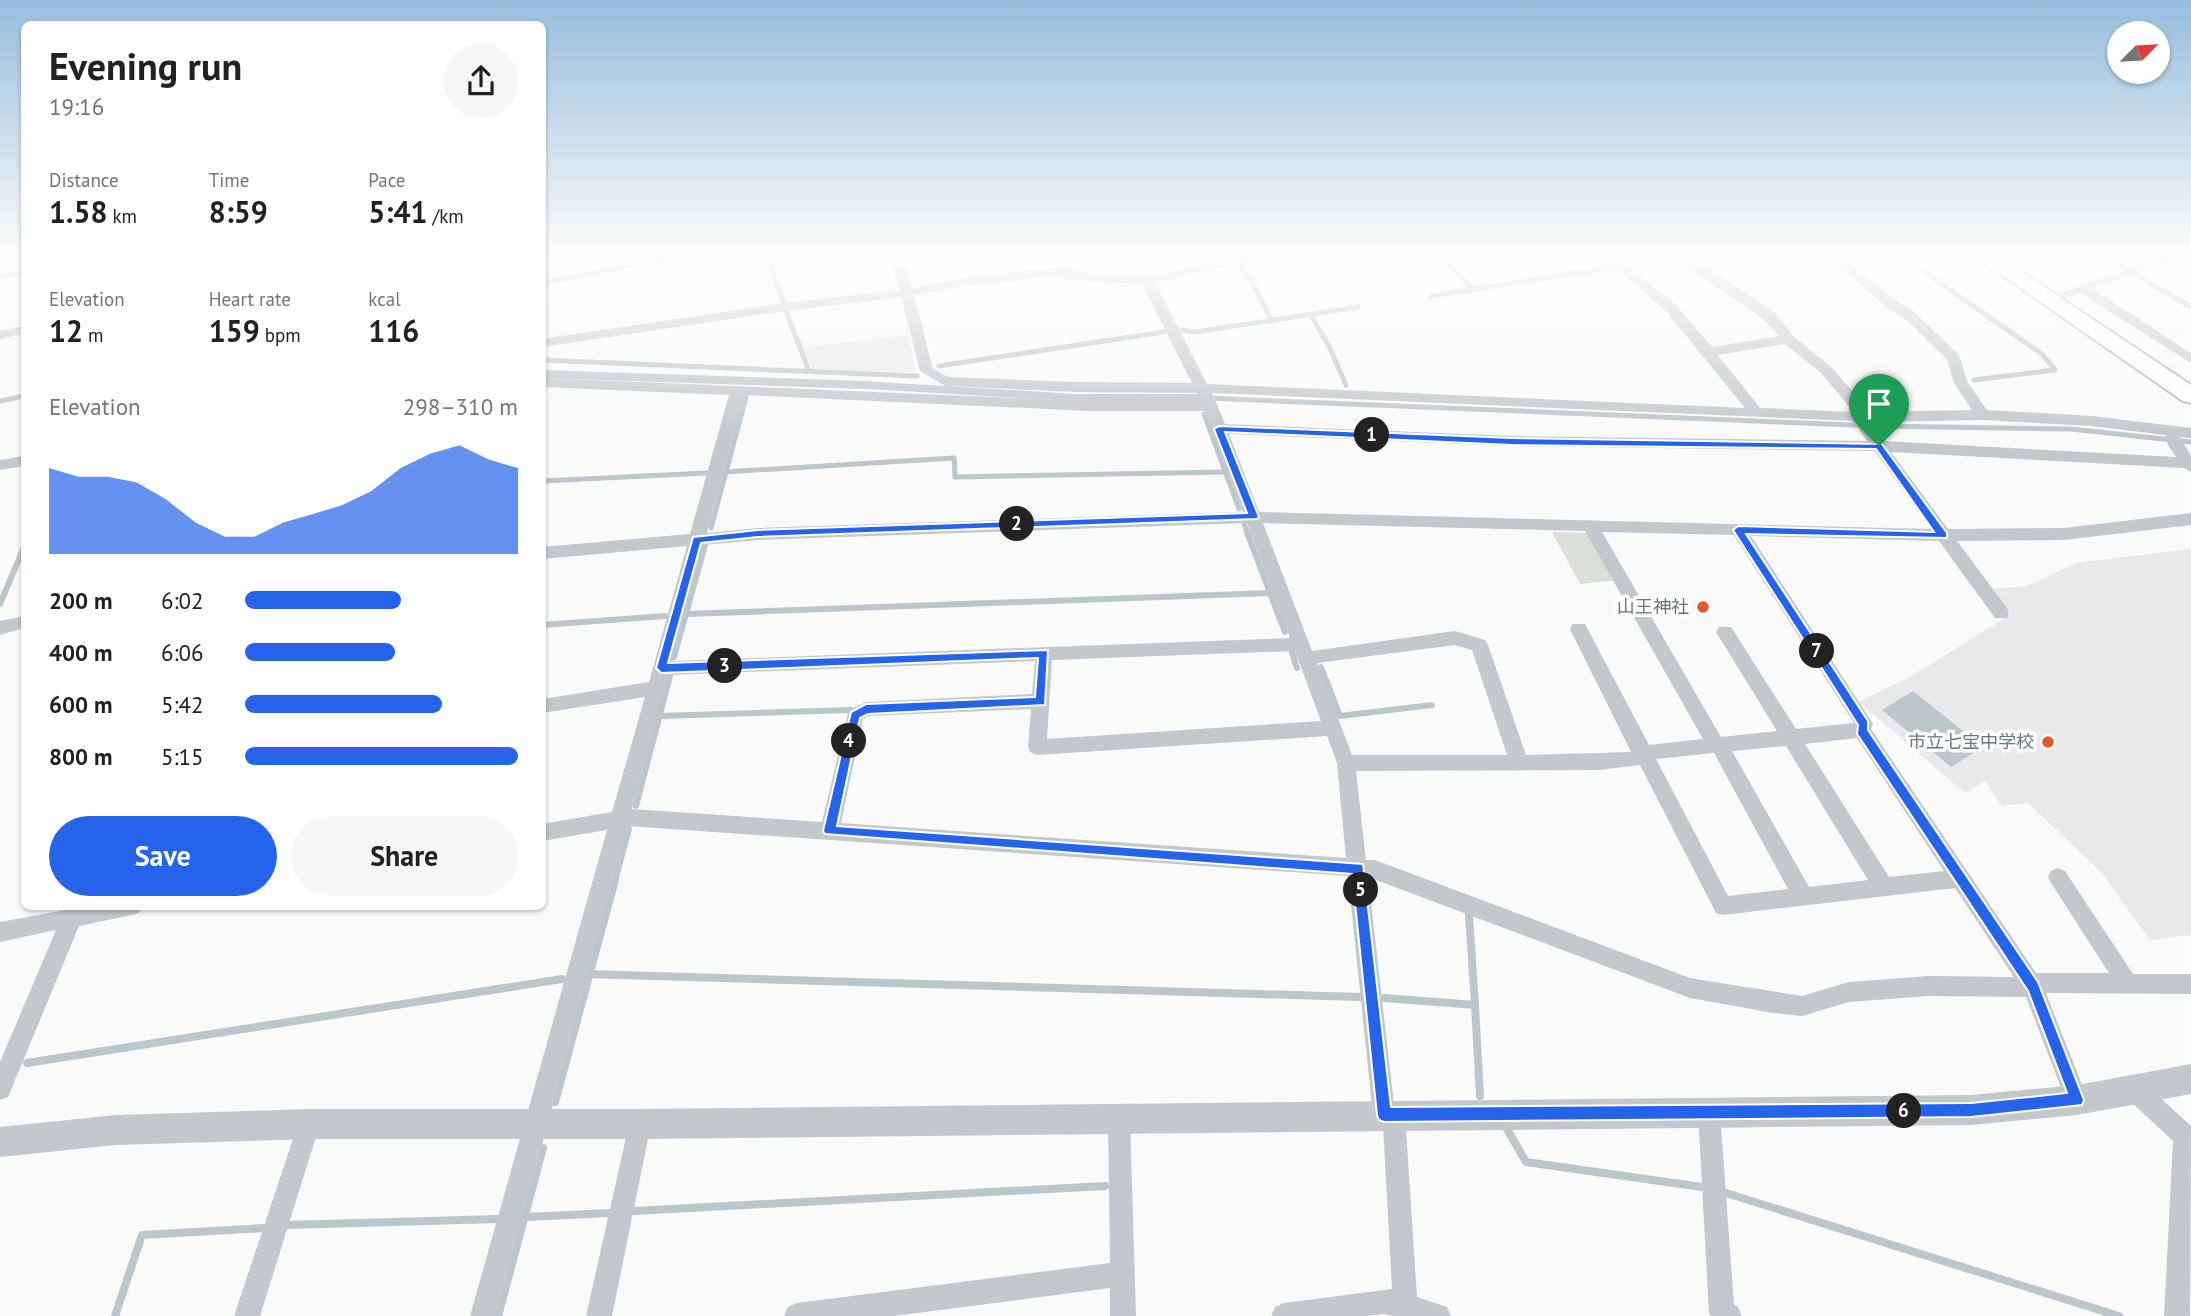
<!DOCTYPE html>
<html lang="en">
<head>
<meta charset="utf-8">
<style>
  :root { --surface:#fff; --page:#f6f6f6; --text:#202124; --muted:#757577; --accent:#2563eb }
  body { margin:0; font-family:"PT Sans","Noto Sans JP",sans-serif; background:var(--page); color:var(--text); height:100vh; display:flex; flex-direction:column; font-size:26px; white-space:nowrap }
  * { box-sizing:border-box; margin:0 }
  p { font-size:23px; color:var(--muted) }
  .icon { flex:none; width:38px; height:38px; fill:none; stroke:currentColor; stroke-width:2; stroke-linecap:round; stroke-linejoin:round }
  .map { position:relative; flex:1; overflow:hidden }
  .drawer { position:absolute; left:21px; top:21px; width:525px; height:889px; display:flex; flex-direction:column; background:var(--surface); border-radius:10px; box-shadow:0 2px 5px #0004 }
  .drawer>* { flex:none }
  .needle { width:46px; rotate:66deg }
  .fabs { position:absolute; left:2107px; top:21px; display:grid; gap:14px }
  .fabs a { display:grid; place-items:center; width:63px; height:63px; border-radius:50%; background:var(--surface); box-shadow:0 2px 5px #0004; font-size:35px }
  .pin { position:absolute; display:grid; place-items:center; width:60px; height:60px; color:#fff; margin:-72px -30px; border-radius:50% 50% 50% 0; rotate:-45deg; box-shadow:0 0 7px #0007 }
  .pin .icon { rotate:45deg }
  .km { position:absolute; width:35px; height:35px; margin:-18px; border-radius:50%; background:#222; color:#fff; font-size:19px; line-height:35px; text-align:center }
  .round { display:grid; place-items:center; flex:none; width:74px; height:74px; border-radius:37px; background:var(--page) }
  .headline { display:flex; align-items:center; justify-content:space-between; height:119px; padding:0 28px }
  h1 { font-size:38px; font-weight:700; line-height:52px }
  .stats { display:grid; grid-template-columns:repeat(3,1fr); gap:10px; height:119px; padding:7px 28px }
  .stats div { display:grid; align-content:center }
  .stats b { font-size:30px; font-weight:700 }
  .stats small { font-size:19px; font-weight:400 }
  .stats p { font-size:19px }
  .chart { height:196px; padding:14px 28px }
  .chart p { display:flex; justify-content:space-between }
  .chart svg { width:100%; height:126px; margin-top:7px; fill:var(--accent); opacity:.7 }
  .cta { display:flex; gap:14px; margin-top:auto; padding:14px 28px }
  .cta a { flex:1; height:80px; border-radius:42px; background:var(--accent); color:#fff; font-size:28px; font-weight:700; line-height:80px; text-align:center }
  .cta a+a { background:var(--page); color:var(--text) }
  ul { padding:0 28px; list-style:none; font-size:23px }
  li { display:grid; grid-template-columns:112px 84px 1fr; align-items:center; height:52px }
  li i { height:18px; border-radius:9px; background:var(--accent) }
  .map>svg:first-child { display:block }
  .built { fill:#e8e9e9 }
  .green { fill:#dadfd7 }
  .water { fill:#bbc7cb }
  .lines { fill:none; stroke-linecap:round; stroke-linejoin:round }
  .stream-far2 { stroke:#bbc7cb; stroke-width:5 }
  .stream-far1 { stroke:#bbc7cb; stroke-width:6 }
  .stream { stroke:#bbc7cb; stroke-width:8 }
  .primary-casing { stroke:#b5babe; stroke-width:4 }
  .minor { fill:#c3c8cc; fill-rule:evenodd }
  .tertiary { fill:#c3c8cc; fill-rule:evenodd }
  .primary { fill:#fff; fill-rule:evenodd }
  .route { fill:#2563eb; stroke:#fff; stroke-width:2; fill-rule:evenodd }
  .poi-dot { fill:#e4572e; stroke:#fff; stroke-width:2.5 }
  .labels { text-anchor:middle; stroke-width:7; stroke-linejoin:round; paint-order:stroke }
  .poi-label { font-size:18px; fill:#657683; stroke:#fff; text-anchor:end }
</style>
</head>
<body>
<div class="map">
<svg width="2191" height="1316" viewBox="0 0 2191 1316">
  <rect width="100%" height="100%" fill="#fafaf8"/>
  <g class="built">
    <path d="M908 335 916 372 813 370 803 347Z"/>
    <path d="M2191 549V935L2150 940 2101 872 2028 803 2002 806 1985 781 1965 793 1859 702 1912 676 2011 614 1989 589 2028 586 2075 563Z"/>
  </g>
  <path class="green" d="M1552 532 1591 533 1619 580 1580 584Z"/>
  <g class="water">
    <path d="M542 370 863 381 1076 394H1199L1203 401H1073L867 389 543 378Z"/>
    <path d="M1913 691 1983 747 1951 767 1882 710Z"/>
  </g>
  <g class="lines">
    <g class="stream-far2">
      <path d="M767 257 784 303"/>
      <path d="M1442 257 1473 290"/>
      <path d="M1903 257 2042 354 2055 370 1974 380"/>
      <path d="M2105 257 2122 267"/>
      <path d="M1240 266 1254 285 1272 321"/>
      <path d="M2120 266 2149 257"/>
      <path d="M2136 275 2191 307"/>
      <path d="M0 277 24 273"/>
      <path d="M542 283 674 257"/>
      <path d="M1431 296 1614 267"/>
      <path d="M786 311 809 371"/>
      <path d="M1310 314 1329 346 1346 385"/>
      <path d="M1182 330 1195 332 1358 307"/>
      <path d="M542 360 917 376"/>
      <path d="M939 366 1164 332"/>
      <path d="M1207 398 1876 426 2071 429 2191 442"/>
      <path d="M0 401 24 396"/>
      <path d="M1204 414 1239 509"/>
      <path d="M723 472 954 458 955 477 1226 472"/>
      <path d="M542 481 707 473"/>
      <path d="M1243 521 1248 534"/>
      <path d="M711 528 746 397"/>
    </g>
    <g class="stream-far1">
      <path d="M1247 532 1270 593"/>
      <path d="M0 604 24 547"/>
      <path d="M686 614 1270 593 1285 632"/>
      <path d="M542 625 665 616"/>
      <path d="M1292 652 1297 668"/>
      <path d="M674 657 705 545"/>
      <path d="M1321 667 1340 716 1432 705"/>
      <path d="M659 716 851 710"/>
      <path d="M636 806 670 676"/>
      <path d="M615 881 629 829"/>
    </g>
    <g class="stream">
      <path d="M1469 915 1475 1005"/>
      <path d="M586 974 1360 997"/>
      <path d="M1385 998 1475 1005 1480 1096"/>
      <path d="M27 1063 562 979"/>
      <path d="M555 1102 615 880"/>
      <path d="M1507 1129 1526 1162 1702 1187"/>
      <path d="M1726 1193 2119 1316"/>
      <path d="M634 1211 1105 1186"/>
      <path d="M524 1217 611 1213"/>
      <path d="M286 1225 498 1219"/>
      <path d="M115 1316 142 1235 265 1228"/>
      <path d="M498 1316 543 1148"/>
    </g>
    <defs>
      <path id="primary" d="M1976 257H1999L2191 385V403L2183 401Z"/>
    </defs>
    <use href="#primary" class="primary-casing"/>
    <g class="minor">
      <path d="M891 257H903L912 288 977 276 1064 267C1089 274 1123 279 1149 276 1185 271 1218 257 1255 257L1254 260 1155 282 1207 384 1745 408 1666 311 1603 257H1616L1676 305 1712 347 1779 336C1752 301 1707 289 1679 257H1693L1775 313 1793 336 1831 367 1871 412 1972 410 1954 383 1947 359 1903 317 1886 307 1829 257H1842L1896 301 1913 311 1959 355 1968 383 1987 410 2092 416 2191 428V438L2180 437 2191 456V472L2184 468 1891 452 1948 529 2064 528 2191 513V525L2064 540 1957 541 2007 608 2009 613 2007 618H1995L1939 541 1751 536 1870 719 1873 724 1871 729 2036 973H2109L2051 883 2048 877 2051 871 2058 868 2065 871 2133 974H2191V994L2046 993 2088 1100 2085 1108 2077 1111 2069 1108 2026 997 1929 996 1849 1002 1802 1016 1773 1013 1690 998 1368 877 1394 1104 1402 1107 1405 1115 1417 1297 1447 1307 1451 1316H1393L1384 1314 1368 1316H1271L1275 1307 1284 1303 1392 1289 1383 1126 1376 1123 1373 1115 1348 876 628 826 496 1316H470L607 830 542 841V824L612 812 645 697 542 713V699L649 682 687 546 542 559V547L690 534 729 395 542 387V378L1090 401H1201L1197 393 1075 392 945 386 920 371 901 297 785 311 542 347V339L785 303 899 290ZM1062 275 1072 280 1142 284 1192 383 1075 382 948 377 933 369 914 295 977 284ZM1785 344 1821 373 1854 412 1760 408 1718 355ZM1212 393 1853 421 1867 441 1512 436 1225 424ZM744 395 1090 411H1205L1243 512 758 528 707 533ZM1983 420 2092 426 2165 435 2168 445 2176 457 1883 441 1869 422ZM1229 434 1512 446 1875 451 1931 529 1259 512ZM1247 523 1290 638 672 661 704 545 758 540ZM1263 523 1585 531 1703 739 1649 745 1585 624H1573L1570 629 1631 752 1526 755 1488 645 1485 640 1455 631 1312 651ZM1602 532 1734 535 1854 723 1796 729 1731 627H1719L1716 632 1777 731 1721 737ZM1455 645 1472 650 1507 755H1352L1317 663ZM1295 651 1321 721 1047 739 1052 660ZM1035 661 1032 694 866 702 849 710 822 822 632 809 668 675ZM1031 709 1028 747 1030 752 1037 755 1327 736 1337 763 1346 858 841 823 863 719 869 716ZM1857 738 1944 871 1889 877 1805 744ZM1786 746 1868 880 1809 887 1732 751ZM1714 753 1788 889 1728 896 1656 759ZM1640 765 1716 913 1723 915 1955 888 2014 977 1929 976 1849 982 1802 996 1690 978 1375 860H1366L1356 771 1599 770Z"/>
      <path d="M2161 257H2178L2093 289 2191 353V363L2081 293 2050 303 2043 299Z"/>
      <path d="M24 326V334L0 339V331Z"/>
      <path d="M24 456V466L0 470V460Z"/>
      <path d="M24 616V628L0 635V621Z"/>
      <path d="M67 906H142L139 913 132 915 79 926 8 1097 0 1100V1062L56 930 0 942V922L65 910Z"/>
      <path d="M2136 1080 2144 1083 2191 1126 2190 1316H2164L2173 1141 2128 1099 2125 1091 2128 1083Z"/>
      <path d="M1709 1101 1717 1104 1720 1112 1734 1305 1738 1307 1742 1316H1711L1709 1313 1698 1112 1701 1104Z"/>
      <path d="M1119 1107 1127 1110 1130 1118 1136 1316H1110V1288L894 1316H784L788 1307 797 1303 1110 1263 1108 1118 1111 1110Z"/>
      <path d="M309 1113 317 1116 320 1124 260 1316H234L298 1124 301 1116Z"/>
      <path d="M640 1113 648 1116 651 1124 612 1316H586L629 1124 632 1116Z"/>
    </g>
    <path class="tertiary" d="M2191 1064V1094L2077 1115 1971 1125 640 1139H309L116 1145 0 1157V1127L116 1115 309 1109H640L1971 1095 2077 1085Z"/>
    <use href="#primary" class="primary"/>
  </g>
  <linearGradient id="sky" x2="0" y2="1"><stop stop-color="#96bcdc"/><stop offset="0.58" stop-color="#fdfdfc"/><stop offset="1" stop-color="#fdfdfc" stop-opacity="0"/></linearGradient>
  <rect width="2191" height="441" fill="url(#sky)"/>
  <path class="route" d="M1219 426 1512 438 1882 444 1947 533V538L1746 534 1868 721V730L2038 982 2084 1100 2082 1105 1971 1117 1384 1122 1379 1120 1377 1115 1352 874 825 834 823 831 851 712 866 704 1035 697 1038 658 661 673 656 668 693 537 758 530 1247 513 1214 429ZM1225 432 1512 445 1876 449 1934 532 1738 526 1733 530 1858 725 1857 734 2028 991 2067 1093 1971 1103 1391 1107 1363 864 837 826 860 718 868 714 1045 705 1048 650 668 663 701 543 758 537 1257 519 1259 517Z"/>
  <g class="poi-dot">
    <circle cx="1703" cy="607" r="7"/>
    <circle cx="2048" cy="742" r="7"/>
  </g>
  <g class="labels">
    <g class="poi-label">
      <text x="1689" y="613">山王神社</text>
      <text x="2034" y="748">市立七宝中学校</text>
    </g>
  </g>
</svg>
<div class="fabs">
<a><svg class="needle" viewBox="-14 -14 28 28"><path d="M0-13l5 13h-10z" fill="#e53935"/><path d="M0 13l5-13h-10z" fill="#757577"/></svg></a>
</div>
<div class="pin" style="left:1879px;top:446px;background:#1e9e55"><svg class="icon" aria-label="arrive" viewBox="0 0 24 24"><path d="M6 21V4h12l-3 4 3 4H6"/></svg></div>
<b class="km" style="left:1372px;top:435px">1</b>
<b class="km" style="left:1017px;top:524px">2</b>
<b class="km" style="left:725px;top:666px">3</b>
<b class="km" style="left:849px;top:741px">4</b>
<b class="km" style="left:1361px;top:890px">5</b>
<b class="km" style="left:1904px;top:1111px">6</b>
<b class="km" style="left:1817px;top:651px">7</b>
<section class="drawer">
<div class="headline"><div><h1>Evening run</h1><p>19:16</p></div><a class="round"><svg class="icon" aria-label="share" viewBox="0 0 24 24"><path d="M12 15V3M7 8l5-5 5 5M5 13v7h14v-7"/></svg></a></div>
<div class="stats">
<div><p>Distance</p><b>1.58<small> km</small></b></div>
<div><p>Time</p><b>8:59</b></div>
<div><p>Pace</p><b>5:41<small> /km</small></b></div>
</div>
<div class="stats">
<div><p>Elevation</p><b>12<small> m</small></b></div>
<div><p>Heart rate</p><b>159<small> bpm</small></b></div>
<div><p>kcal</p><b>116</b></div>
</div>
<div class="chart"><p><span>Elevation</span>298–310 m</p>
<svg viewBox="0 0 160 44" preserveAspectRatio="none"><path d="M0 44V14L10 17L20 17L30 19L40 25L50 33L60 38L70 38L80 33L90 30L100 27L110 22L120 14L130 9L140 6L150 11L160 14V44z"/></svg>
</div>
<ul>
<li><b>200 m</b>6:02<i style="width:57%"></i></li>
<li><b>400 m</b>6:06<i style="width:55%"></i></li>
<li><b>600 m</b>5:42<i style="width:72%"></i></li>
<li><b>800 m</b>5:15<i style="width:100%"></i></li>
</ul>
<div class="cta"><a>Save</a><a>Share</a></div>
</section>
</div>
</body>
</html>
